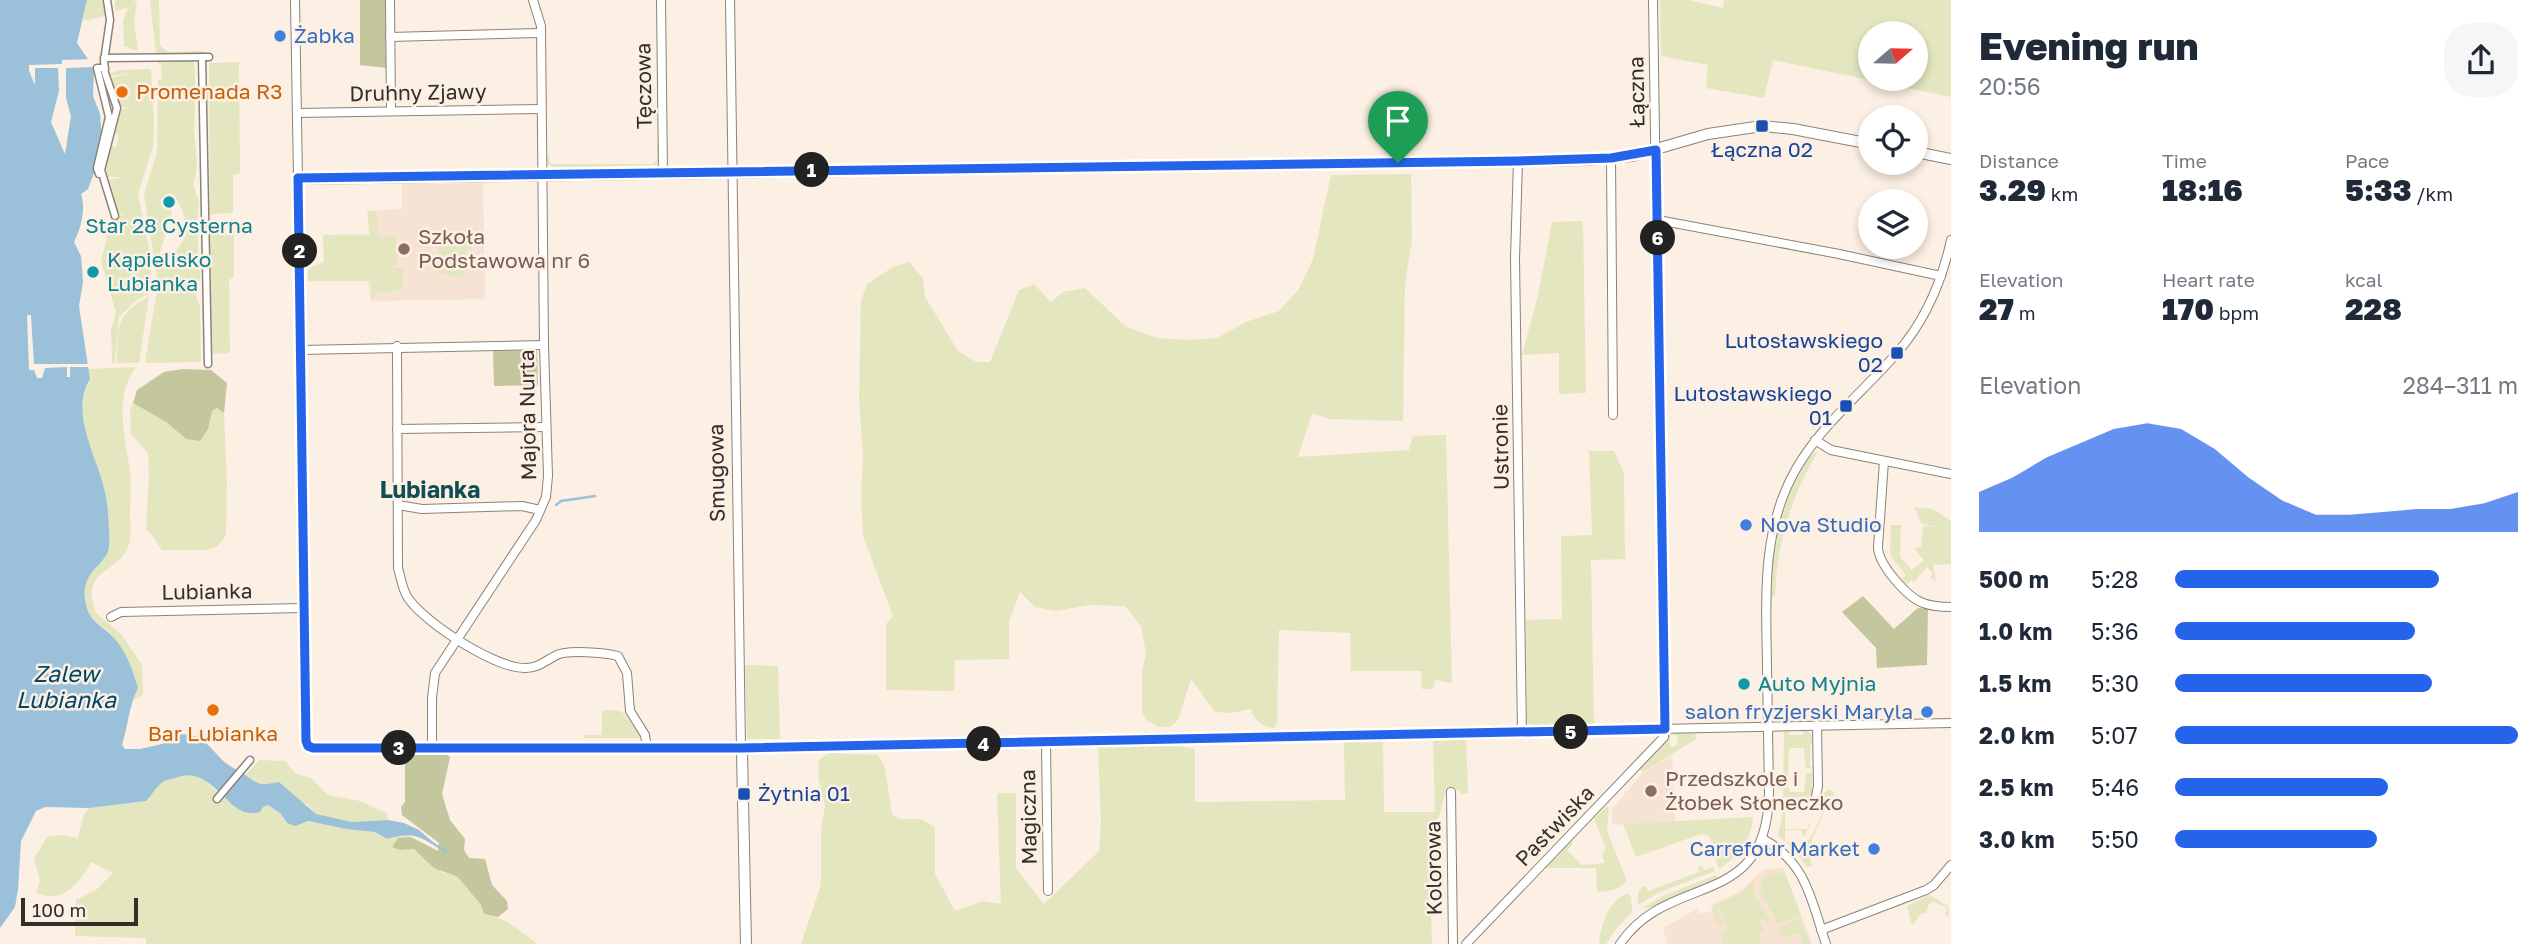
<!DOCTYPE html>
<html lang="en">
<head>
<meta charset="utf-8">
<style>
  :root { --surface:#fff; --page:#f6f6f7; --text:#1f2937; --muted:#747a83; --accent:#2563eb }
  body { margin:0; font-family:"Golos Text",sans-serif; background:var(--page); color:var(--text); height:100vh; display:flex; flex-direction:column; font-size:26px; white-space:nowrap }
  * { box-sizing:border-box; margin:0 }
  p { font-size:23px; color:var(--muted) }
  .icon { flex:none; width:38px; height:38px; fill:none; stroke:currentColor; stroke-width:2; stroke-linecap:round; stroke-linejoin:round }
  .map { position:relative; flex:1; overflow:hidden }
  .panel { display:flex; flex-direction:column; background:var(--surface); width:595px }
  .panel>* { flex:none }
  .needle { width:46px; rotate:70deg }
  .buttons { position:absolute; left:1858px; top:21px; display:grid; gap:14px }
  .buttons a { display:grid; place-items:center; width:70px; height:70px; border-radius:50%; background:var(--surface); box-shadow:0 4px 10px #0003; font-size:35px }
  .scale { position:absolute; left:21px; bottom:18px; width:117px; box-sizing:border-box; padding-left:7px; border:4px solid #332e2a; border-top:0; font-size:19px; line-height:24px; white-space:nowrap; color:#332e2a; -webkit-text-stroke:5px #fcefe3; paint-order:stroke }
  .pin { position:absolute; display:grid; place-items:center; width:60px; height:60px; color:#fff; margin:-72px -30px; border-radius:50% 50% 50% 0; rotate:-45deg; box-shadow:0 0 7px #0007 }
  .pin .icon { rotate:45deg }
  .km { position:absolute; width:35px; height:35px; margin:-18px; border-radius:50%; background:#222; color:#fff; font-size:19px; line-height:35px; text-align:center }
  .round { display:grid; place-items:center; flex:none; width:74px; height:74px; border-radius:28px; background:var(--page) }
  .summary { display:flex; align-items:center; justify-content:space-between; height:119px; padding:0 28px }
  h1 { font-size:38px; font-weight:800; line-height:52px }
  .metrics { display:grid; grid-template-columns:repeat(3,1fr); gap:10px; height:119px; padding:7px 28px }
  .metrics div { display:grid; align-content:center }
  .metrics b { font-size:30px; font-weight:800 }
  .metrics small { font-size:19px; font-weight:400 }
  .metrics p { font-size:19px }
  .chart { height:196px; padding:14px 28px }
  .chart p { display:flex; justify-content:space-between }
  .chart svg { width:100%; height:126px; margin-top:7px; fill:var(--accent); opacity:.7 }
  ul { padding:0 28px; list-style:none; font-size:23px }
  li { display:grid; grid-template-columns:112px 84px 1fr; align-items:center; height:52px }
  li i { height:18px; border-radius:9px; background:var(--accent) }
  main { display:flex; flex:1; min-height:0 }
  .map>svg:first-child { display:block }
  .built { fill:#f7e3d3 }
  .green { fill:#e4e6c0; fill-rule:evenodd }
  .forest { fill:#c4c69d }
  .water { fill:#9ac0da }
  .pier { fill:#fcefe3 }
  .lines { fill:none; stroke-linecap:round; stroke-linejoin:round }
  .stream { stroke:#9ac0da; stroke-width:2.5 }
  .pedestrian-casing { stroke:#8e8277; stroke-width:9 }
  .minor-casing { stroke:#8e8277; stroke-width:10 }
  .tertiary-casing { stroke:#8e8277; stroke-width:12 }
  .pedestrian { stroke:#fff; stroke-width:6 }
  .minor { stroke:#fff; stroke-width:8 }
  .tertiary { stroke:#fff; stroke-width:10 }
  .route-casing { stroke:#fff; stroke-width:14 }
  .route { stroke:#2563eb; stroke-width:9 }
  .shop-dot { fill:#3f7fe0; stroke:#fcefe3; stroke-width:2.5 }
  .food-dot { fill:#e8710a; stroke:#fcefe3; stroke-width:2.5 }
  .transit-dot { fill:#1a4fb4; stroke:#fcefe3; stroke-width:2.5 }
  .culture-dot { fill:#0f9aa8; stroke:#fcefe3; stroke-width:2.5 }
  .education-dot { fill:#8d6e63; stroke:#fcefe3; stroke-width:2.5 }
  .labels { text-anchor:middle; stroke-width:5; stroke-linejoin:round; paint-order:stroke }
  .shop-label { font-size:21px; fill:#366cbe; stroke:#fcefe3; text-anchor:start }
  .street-label { font-size:21px; fill:#332e2a; stroke:#fcefe3 }
  .food-label { font-size:21px; fill:#c56008; stroke:#fcefe3; text-anchor:start }
  .transit-label { font-size:21px; fill:#164399; stroke:#fcefe3; text-anchor:end }
  .culture-label { font-size:21px; fill:#0d838f; stroke:#fcefe3; text-anchor:start }
  .education-label { font-size:21px; fill:#785e54; stroke:#fcefe3; text-anchor:start }
  .neighbourhood-label { font-size:23px; font-weight:bold; fill:#104e53; stroke:#fcefe3 }
  .water-label { font-size:23px; font-style:italic; fill:#004769; stroke:#fcefe3 }
</style>
</head>
<body>
<main>
<div class="map">
<svg width="1951" height="944" viewBox="0 0 1951 944">
  <rect width="100%" height="100%" fill="#fcefe3"/>
  <g class="built">
    <path d="M483 183 485 299 371 301 368 281H308V269L324 262 323 235 369 234 367 211 402 209V184Z"/>
    <path d="M1672 755 1675 821 1612 825V809L1643 772Z"/>
    <path d="M1783 867 1812 944H1667L1663 928 1697 909 1699 914 1711 911 1713 909 1711 905 1741 891 1763 870Z"/>
  </g>
  <g class="green">
    <path d="M87 0H104L106 16 83 21Z"/>
    <path d="M115 0H134L137 4 134 20 138 51 124 46 123 21 128 8 115 11Z"/>
    <path d="M150 0H159L160 45 167 52 200 51 201 54H156Z"/>
    <path d="M1660 0H1689L1723 8 1724 0H1951V97L1773 60 1764 98 1706 88 1708 65 1661 56ZM1871 33H1916V79H1871Z"/>
    <path d="M194 60C196 83 195 105 194 128 194 148 201 165 193 184L199 202 197 222 185 223 183 212 176 198 169 199 172 212 159 255 176 251 186 236 185 228H197L200 278 194 290 200 307 201 362 145 363 158 284 144 194 157 152 158 80 162 79 161 65 158 64V61Z"/>
    <path d="M239 62 240 173 233 175V213L210 214 209 63Z"/>
    <path d="M151 69 154 124 153 146 138 194 149 248 151 271 149 293 133 303 119 317 115 363H112L111 329 116 312 101 262 110 221 112 217 125 214 118 213 109 180 125 177H108L105 168 111 146 116 147 119 135 114 133 121 109 132 108 121 107 111 78 130 73 110 76 109 74 120 70Z"/>
    <path d="M657 141H659L657 165 554 168 548 164 547 156H549L550 164H653L657 160Z"/>
    <path d="M1411 174 1412 239 1405 284 1403 421 1329 419 1312 413 1298 457 1409 450 1413 436 1446 435 1452 683 1435 680 1433 689H1422L1421 671H1351L1350 633 1279 630 1277 723 1274 728C1261 725 1255 722 1251 709L1231 713 1215 712 1191 679 1178 720 1170 727H1158L1147 720 1142 712V673L1146 653 1141 626 1125 606 1089 605 1056 611 1035 607 1020 592 1009 621V659L955 660 954 691 886 690V624L893 616 863 536 861 495 863 456 859 401 861 301 867 284 893 267 909 262 923 278 925 297 958 351 976 362H990L1019 290 1034 284 1051 302 1063 292 1085 288 1125 326 1157 338 1189 340 1217 338 1246 322 1279 311 1299 289 1313 259 1331 175Z"/>
    <path d="M368 211H377L378 236H396L397 266 379 267 403 268V290L375 293 374 299 371 300V281H308V269L324 262 323 235 370 236Z"/>
    <path d="M1583 221 1586 393 1559 394V353L1522 355 1538 295 1552 222Z"/>
    <path d="M210 234H234V277L229 280 230 353 211 354Z"/>
    <path d="M438 238 473 242 471 248 466 249 464 277 438 274Z"/>
    <path d="M149 296 139 363H117C118 326 115 316 149 296Z"/>
    <path d="M136 367C113 397 126 438 130 472 132 486 130 501 130 515 130 525 132 537 128 547 117 574 79 569 96 613L121 634 142 665 143 695 134 700C126 680 124 657 114 639 107 625 92 625 87 607 77 571 104 570 106 550 108 531 109 510 105 491 97 457 69 412 90 379L87 369Z"/>
    <path d="M133 403 166 422 186 439 208 429 212 411 217 408 224 413 227 484 226 535 218 546 207 550H162L149 531 146 530 149 473 148 453 131 434 130 410Z"/>
    <path d="M1589 451H1614L1624 473 1625 559 1591 560 1594 727 1533 729 1527 722 1526 620 1562 619 1561 536 1592 535Z"/>
    <path d="M1818 451C1791 497 1777 542 1775 596L1770 597C1771 582 1771 567 1772 553 1775 528 1793 461 1818 451Z"/>
    <path d="M1914 507 1933 509 1951 521V564L1933 565 1936 581 1930 577 1933 573 1927 567 1914 582 1911 580 1907 585 1902 579 1906 575 1890 555 1891 525H1901L1900 557 1912 570 1924 560 1915 550V548L1921 547 1923 526 1937 527 1922 524Z"/>
    <path d="M745 665 778 666 780 739H747Z"/>
    <path d="M612 710 622 712 643 738H584L583 735H602V711Z"/>
    <path d="M1803 729 1810 732 1814 743 1810 745V766L1814 768H1806L1804 748H1789L1788 787 1790 792H1804L1806 773H1812V793L1809 797H1783L1784 731 1788 730 1789 735H1803Z"/>
    <path d="M1676 733H1695L1696 739 1643 772 1640 770 1668 736 1672 735 1669 743 1672 748 1678 744Z"/>
    <path d="M1433 738H1466L1468 793 1461 794 1458 790 1446 791 1439 817 1429 826 1432 944H801L821 885V829L825 805 818 776 819 760 829 753 877 755 884 764 892 814 899 819H921L935 827V874L955 911 983 901 1001 904 997 793H1016V868L1044 904 1099 851 1101 822 1098 747 1171 745 1195 749V802L1345 800 1344 741 1383 740 1384 812H1435Z"/>
    <path d="M259 760 285 761 296 774 311 778 328 795 360 801 387 813 388 820 352 822 316 814 308 805 264 785 250 781 246 775Z"/>
    <path d="M186 773 203 779 229 802 263 807 268 805 281 814 287 823 307 821 346 829 375 832 382 836 392 837 407 833 411 837 398 839 400 850 414 849 442 872 458 877 481 905 484 914C506 918 520 930 537 944H146V938L75 936 76 900 96 890 113 873 91 862C79 884 63 904 36 893L40 881 34 859 47 837 62 835 78 838 84 814 89 808 146 801 160 783Z"/>
    <path d="M1828 790 1833 791 1834 796H1828C1826 823 1804 836 1812 866L1818 865 1807 867 1795 851 1778 835 1783 811H1785V829H1808V823L1811 824 1804 836H1802V830H1785V842H1792V848L1803 847V842L1810 839 1823 813 1819 796Z"/>
    <path d="M1607 806 1609 808 1607 831 1627 881C1618 891 1609 891 1597 892L1596 868H1544L1571 840 1573 844 1567 850 1581 865 1605 863 1602 855 1606 848 1594 819Z"/>
    <path d="M1753 817C1752 839 1737 858 1719 869L1713 854 1716 853 1709 836 1701 834 1636 857 1623 824Z"/>
    <path d="M1702 865 1704 870 1714 867 1715 871 1660 892 1638 905C1638 896 1636 889 1646 886L1648 891 1699 872 1698 867Z"/>
    <path d="M1771 873H1785L1801 916 1778 924 1760 891 1762 879Z"/>
    <path d="M1716 875 1718 880 1653 907 1642 908 1663 896Z"/>
    <path d="M1753 880 1754 893 1769 919V923L1762 919 1759 923 1764 928 1759 935 1761 944H1724L1721 933 1728 929 1719 907 1717 908 1723 925 1718 927 1712 907 1743 892Z"/>
    <path d="M1628 894 1631 897 1632 912 1616 929 1606 944H1599C1600 927 1610 897 1628 894Z"/>
    <path d="M1930 895 1948 907 1949 917 1945 914 1947 910 1946 907 1934 902 1929 904 1926 914 1922 913 1912 925 1907 906Z"/>
    <path d="M1801 918 1810 944H1803L1799 933 1783 938 1779 927Z"/>
  </g>
  <g class="forest">
    <path d="M360 0H385L386 68 360 65Z"/>
    <path d="M537 350 538 385 494 386 493 351Z"/>
    <path d="M183 369 211 370 227 383 224 413 217 408 212 411 208 429 200 441 186 439 166 422 133 403 137 390 164 372Z"/>
    <path d="M1863 596 1894 629 1918 608 1928 609 1927 665 1877 668 1876 648 1842 612Z"/>
    <path d="M447 754 450 757 442 794 450 820 465 839 464 850 469 858 485 859 492 885 507 901 508 909 498 917 484 914 481 905 458 877 434 868 414 849 400 850 392 847 398 838 411 837 438 851 439 843 402 815 401 807 405 802V762L409 755Z"/>
  </g>
  <path class="water" d="M0 0H87L77 43 94 68 93 96 100 114 102 138 97 165 88 189 81 194C86 209 81 228 74 242L81 256 83 282 79 306 90 379C67 416 103 464 107 503 108 511 110 538 109 546 107 568 76 570 87 608 91 623 106 628 115 639 127 653 133 671 138 688 129 705 128 726 122 745L125 749H140L166 743 169 738C176 736 184 733 191 735 208 739 216 757 230 766 234 769 240 770 244 774 259 785 259 786 279 782L316 814 352 822 388 820 404 823 419 830 433 842 448 851 445 852C422 838 415 830 387 839L375 832 346 829 308 821 295 826 287 823 281 814 268 805 263 807 260 812C227 823 215 762 175 778 170 779 163 781 160 784 155 789 151 796 146 801L89 808 45 807 36 811 21 841 18 889 15 907 0 928Z"/>
  <g class="pier">
    <path d="M91 59 97 67 66 68V98L71 116 65 154 51 122 59 91 58 68H35V85L29 71V65L62 64V60Z"/>
    <path d="M27 315H31L34 364H92L91 367H70V377H67V367L45 368 42 378H37L34 370H29Z"/>
  </g>
  <g class="lines">
    <path class="stream" d="M556 505 561 501 595 496"/>
    <defs>
      <g id="pedestrian">
        <path d="M107 0 110 20 104 61 105 73 117 108 101 170 115 216"/>
        <path d="M202 57 208 364"/>
        <path d="M104 58 209 57"/>
        <path d="M99 174 97 168 109 117 97 68H105"/>
        <path d="M217 799 250 760"/>
      </g>
      <g id="minor">
        <path d="M295 0 298 179"/>
        <path d="M390 0 391 110"/>
        <path d="M661 0 663 172"/>
        <path d="M730 0 741 748 1951 723"/>
        <path d="M390 37 540 33"/>
        <path d="M297 113 541 109"/>
        <path d="M1611 158 1613 415"/>
        <path d="M1518 161 1515 259 1522 733"/>
        <path d="M1658 220 1839 254 1941 276"/>
        <path d="M397 346 398 568C401 578 402 589 408 598 425 623 496 669 526 668 538 668 545 661 555 656 566 649 606 653 618 656L627 673 630 711 645 735 647 748"/>
        <path d="M300 350 544 345"/>
        <path d="M397 429 546 427"/>
        <path d="M1815 440 1831 450 1951 474"/>
        <path d="M1884 461 1878 547C1878 564 1907 597 1923 603 1931 606 1942 607 1951 607"/>
        <path d="M398 505 422 509 522 506 540 510"/>
        <path d="M111 617 121 612 304 608"/>
        <path d="M1046 743 1048 891"/>
        <path d="M432 748V698L435 673 536 520 546 497 548 476 544 345 541 26 533 0"/>
        <path d="M1451 792 1453 944"/>
        <path d="M1816 796 1818 786 1817 725"/>
        <path d="M1763 839C1807 863 1811 900 1826 944"/>
        <path d="M1821 930 1926 890 1934 885 1951 865"/>
        <path d="M1466 944 1664 737 1653 0"/>
        <path d="M1620 944C1670 870 1767 913 1769 793 1768 751 1768 708 1767 666 1766 598 1761 530 1796 469 1822 424 1863 392 1897 353 1925 321 1942 281 1951 240"/>
      </g>
      <g id="tertiary">
        <path d="M1916 152 1951 159"/>
        <path d="M746 944 742 752 740 747 313 748 308 746 306 741 298 179 1589 160 1632 156 1708 134 1762 126 1793 129 1871 144"/>
      </g>
    </defs>
    <use href="#pedestrian" class="pedestrian-casing"/>
    <use href="#minor" class="minor-casing"/>
    <use href="#tertiary" class="tertiary-casing"/>
    <use href="#pedestrian" class="pedestrian"/>
    <use href="#minor" class="minor"/>
    <use href="#tertiary" class="tertiary"/>
  </g>
  <g class="lines">
    <defs>
      <path id="route" d="M1656 150 1665 729 741 748H313L308 746 306 741 298 178 1518 161 1611 158Z"/>
    </defs>
    <use href="#route" class="route-casing"/>
    <use href="#route" class="route"/>
  </g>
  <g class="shop-dot">
    <circle cx="280" cy="36" r="7"/>
    <circle cx="1746" cy="525" r="7"/>
    <circle cx="1927" cy="712" r="7"/>
    <circle cx="1874" cy="849" r="7"/>
  </g>
  <g class="food-dot">
    <circle cx="122" cy="92" r="7"/>
    <circle cx="213" cy="710" r="7"/>
  </g>
  <g class="transit-dot">
    <rect x="1755" y="119" width="14" height="14" rx="3.5"/>
    <rect x="1890" y="346" width="14" height="14" rx="3.5"/>
    <rect x="1839" y="399" width="14" height="14" rx="3.5"/>
    <rect x="737" y="787" width="14" height="14" rx="3.5"/>
  </g>
  <g class="culture-dot">
    <circle cx="169" cy="202" r="7"/>
    <circle cx="93" cy="272" r="7"/>
    <circle cx="1744" cy="684" r="7"/>
  </g>
  <g class="education-dot">
    <circle cx="404" cy="249" r="7"/>
    <circle cx="1651" cy="791" r="7"/>
  </g>
  <g class="labels">
    <g class="shop-label">
      <text x="294" y="43">Żabka</text>
      <text x="1760" y="532">Nova Studio</text>
      <text x="1913" y="719" text-anchor="end">salon fryzjerski Maryla</text>
      <text x="1860" y="856" text-anchor="end">Carrefour Market</text>
    </g>
    <g class="street-label">
      <text transform="translate(644 86) rotate(-91)" y="7">Tęczowa</text>
      <text transform="translate(1637 92) rotate(-91)" y="7">Łączna</text>
      <text transform="translate(418 93) rotate(-1)" y="7">Druhny Zjawy</text>
      <text transform="translate(528 415) rotate(-91)" y="7">Majora Nurta</text>
      <text transform="translate(1501 447) rotate(-91)" y="7">Ustronie</text>
      <text transform="translate(717 473) rotate(-91)" y="7">Smugowa</text>
      <text transform="translate(207 592) rotate(-1)" y="7">Lubianka</text>
      <text transform="translate(1029 817) rotate(-91)" y="7">Magiczna</text>
      <text transform="translate(1555 826) rotate(-46)" y="7">Pastwiska</text>
      <text transform="translate(1434 868) rotate(-91)" y="7">Kolorowa</text>
    </g>
    <g class="food-label">
      <text x="136" y="99">Promenada R3</text>
      <text x="213" y="741" text-anchor="middle">Bar Lubianka</text>
    </g>
    <g class="transit-label">
      <text x="1762" y="157" text-anchor="middle">Łączna 02</text>
      <text x="1883" y="348">Lutosławskiego<tspan x="1883" dy="24">02</tspan></text>
      <text x="1832" y="401">Lutosławskiego<tspan x="1832" dy="24">01</tspan></text>
      <text x="758" y="801" text-anchor="start">Żytnia 01</text>
    </g>
    <g class="culture-label">
      <text x="169" y="233" text-anchor="middle">Star 28 Cysterna</text>
      <text x="107" y="267">Kąpielisko<tspan x="107" dy="24">Lubianka</tspan></text>
      <text x="1758" y="691">Auto Myjnia</text>
    </g>
    <g class="education-label">
      <text x="418" y="244">Szkoła<tspan x="418" dy="24">Podstawowa nr 6</tspan></text>
      <text x="1665" y="786">Przedszkole i<tspan x="1665" dy="24">Żłobek Słoneczko</tspan></text>
    </g>
    <g class="neighbourhood-label">
      <text x="430" y="498">Lubianka</text>
    </g>
    <g class="water-label">
      <text x="66" y="682">Zalew<tspan x="66" dy="26">Lubianka</tspan></text>
    </g>
  </g>
</svg>
<div class="buttons">
<a><svg class="needle" viewBox="-14 -14 28 28"><path d="M0-13l5 13h-10z" fill="#e53935"/><path d="M0 13l5-13h-10z" fill="#747a83"/></svg></a>
<a><svg class="icon" aria-label="locate" viewBox="0 0 24 24"><circle cx="12" cy="12" r="6"/><path d="M12 2v4M12 18v4M2 12h4M18 12h4"/></svg></a>
<a><svg class="icon" aria-label="layers" viewBox="0 0 24 24"><path d="M12 4l9 5-9 5-9-5zM3 14l9 5 9-5"/></svg></a>
</div>
<div class="scale">100 m</div>
<div class="pin" style="left:1398px;top:163px;background:#1e9e55"><svg class="icon" aria-label="arrive" viewBox="0 0 24 24"><path d="M6 21V4h12l-3 4 3 4H6"/></svg></div>
<b class="km" style="left:812px;top:170px">1</b>
<b class="km" style="left:300px;top:251px">2</b>
<b class="km" style="left:399px;top:748px">3</b>
<b class="km" style="left:984px;top:744px">4</b>
<b class="km" style="left:1571px;top:732px">5</b>
<b class="km" style="left:1658px;top:238px">6</b>
</div>
<section class="panel">
<div class="summary"><div><h1>Evening run</h1><p>20:56</p></div><a class="round"><svg class="icon" aria-label="share" viewBox="0 0 24 24"><path d="M12 15V3M7 8l5-5 5 5M5 13v7h14v-7"/></svg></a></div>
<div class="metrics">
<div><p>Distance</p><b>3.29<small> km</small></b></div>
<div><p>Time</p><b>18:16</b></div>
<div><p>Pace</p><b>5:33<small> /km</small></b></div>
</div>
<div class="metrics">
<div><p>Elevation</p><b>27<small> m</small></b></div>
<div><p>Heart rate</p><b>170<small> bpm</small></b></div>
<div><p>kcal</p><b>228</b></div>
</div>
<div class="chart"><p><span>Elevation</span>284–311 m</p>
<svg viewBox="0 0 160 44" preserveAspectRatio="none"><path d="M0 44V30L10 25L20 18L30 13L40 8L50 6L60 8L70 15L80 25L90 33L100 38L110 38L120 37L130 36L140 36L150 34L160 30V44z"/></svg>
</div>
<ul>
<li><b>500 m</b>5:28<i style="width:77%"></i></li>
<li><b>1.0 km</b>5:36<i style="width:70%"></i></li>
<li><b>1.5 km</b>5:30<i style="width:75%"></i></li>
<li><b>2.0 km</b>5:07<i style="width:100%"></i></li>
<li><b>2.5 km</b>5:46<i style="width:62%"></i></li>
<li><b>3.0 km</b>5:50<i style="width:59%"></i></li>
</ul>
</section>
</main>
</body>
</html>
